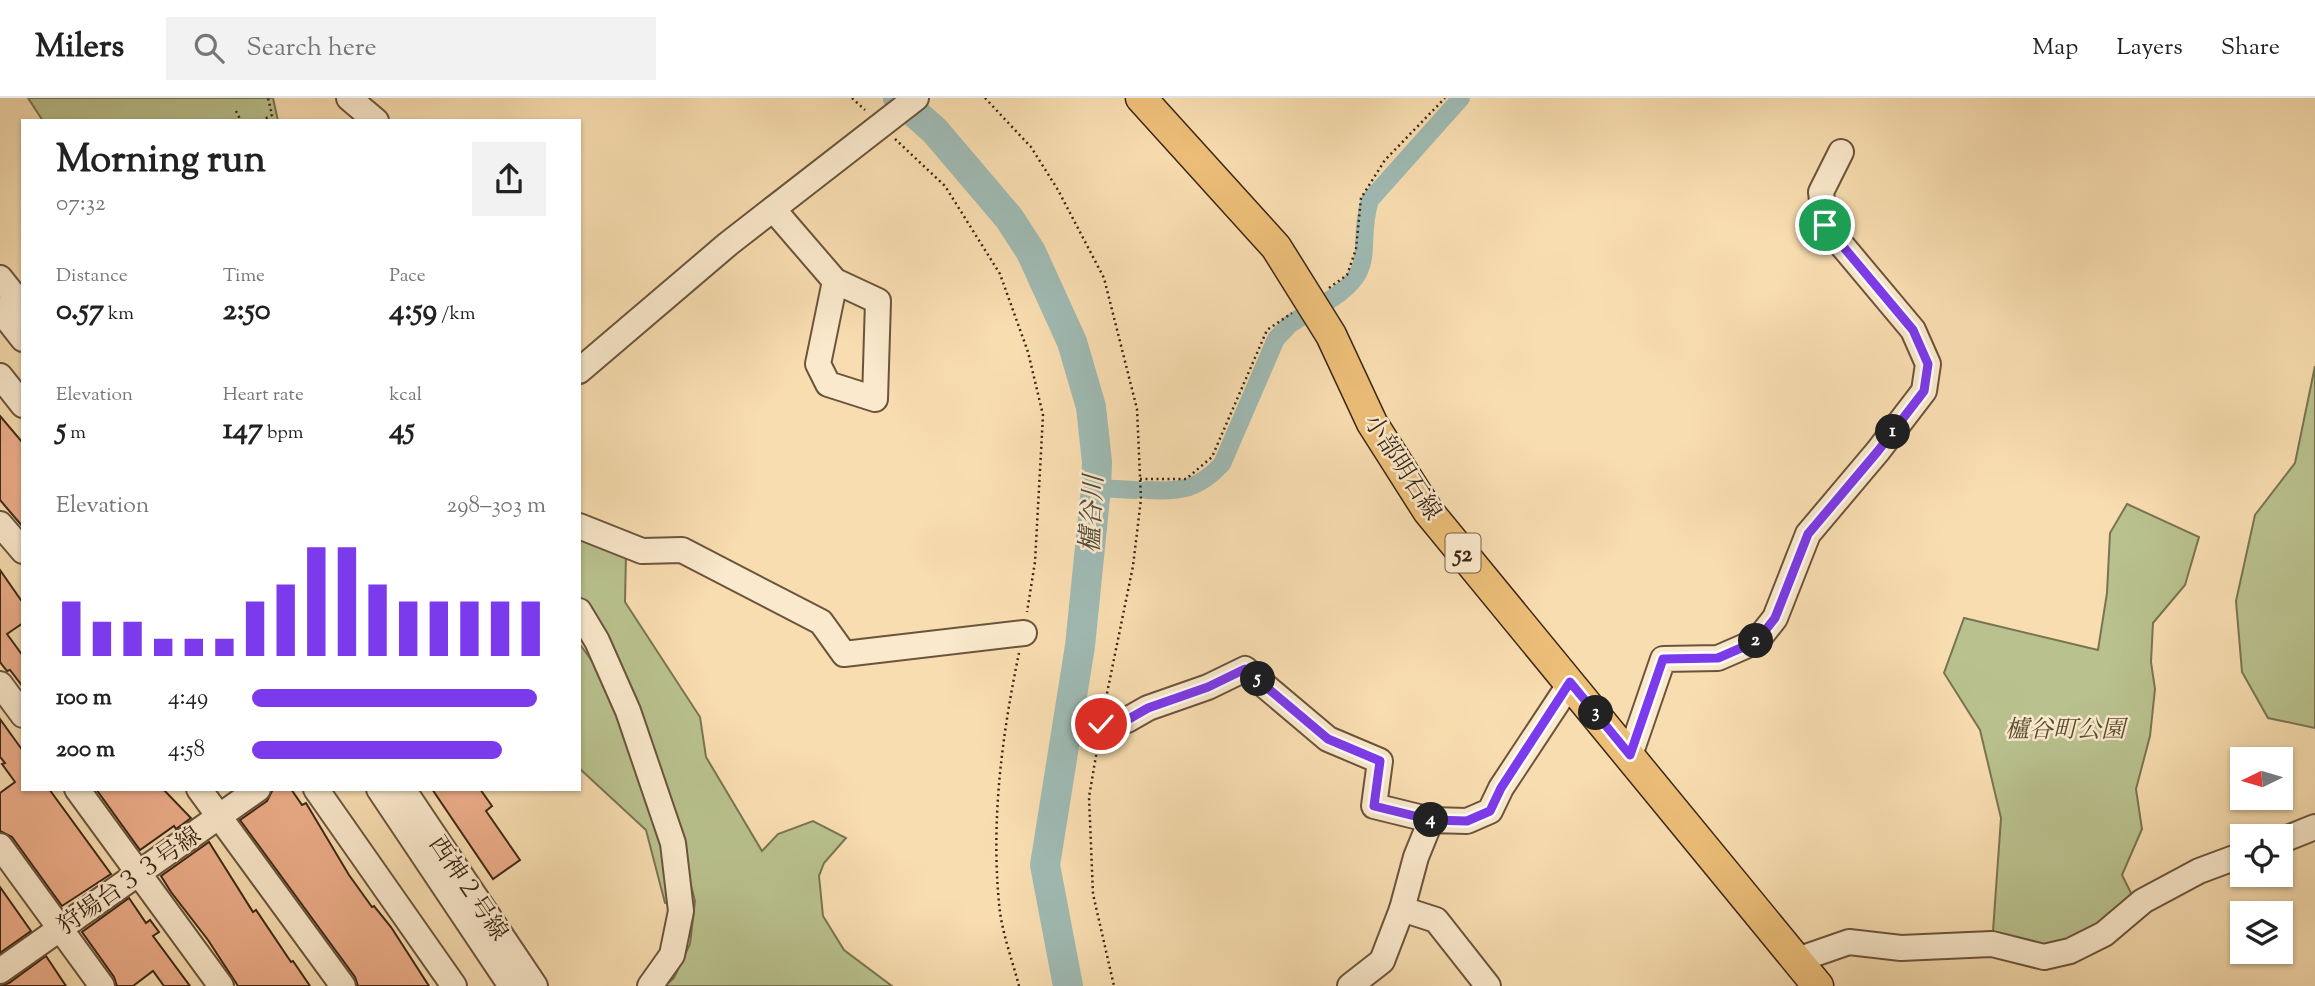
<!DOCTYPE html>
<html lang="en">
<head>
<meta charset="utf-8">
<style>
  :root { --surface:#fff; --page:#f2f2f2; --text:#222; --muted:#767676; --line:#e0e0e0; --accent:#7c3aed }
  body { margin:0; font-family:"Sorts Mill Goudy","Noto Serif JP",serif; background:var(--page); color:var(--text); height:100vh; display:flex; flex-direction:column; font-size:26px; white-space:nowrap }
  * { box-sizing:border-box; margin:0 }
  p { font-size:23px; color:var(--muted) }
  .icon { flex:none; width:38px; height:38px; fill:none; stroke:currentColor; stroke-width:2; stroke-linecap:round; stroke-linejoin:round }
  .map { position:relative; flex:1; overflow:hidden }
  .sheet { position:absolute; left:21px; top:21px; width:560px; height:672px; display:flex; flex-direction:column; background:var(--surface); border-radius:0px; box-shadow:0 2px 5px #0004 }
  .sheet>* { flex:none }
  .needle { width:46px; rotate:265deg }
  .buttons { position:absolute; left:2230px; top:649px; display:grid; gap:14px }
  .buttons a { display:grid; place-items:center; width:63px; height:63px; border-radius:0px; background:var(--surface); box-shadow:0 2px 5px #0004; font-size:35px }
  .pin { position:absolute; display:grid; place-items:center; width:60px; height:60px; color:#fff; margin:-30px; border:4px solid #fff; border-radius:50%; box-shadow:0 2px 7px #0007 }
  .km { position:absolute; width:35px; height:35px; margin:-18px; border-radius:50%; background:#222; color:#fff; font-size:19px; line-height:35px; text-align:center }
  .round { display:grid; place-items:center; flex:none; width:74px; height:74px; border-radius:0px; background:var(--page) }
  .summary { display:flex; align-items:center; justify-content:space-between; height:119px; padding:0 35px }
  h1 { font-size:38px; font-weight:800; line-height:52px }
  .figures { display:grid; grid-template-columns:repeat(3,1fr); gap:10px; height:119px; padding:7px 35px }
  .figures div { display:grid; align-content:center }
  .figures b { font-size:30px; font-weight:800 }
  .figures small { font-size:19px; font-weight:400 }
  .figures p { font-size:19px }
  .chart { height:196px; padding:14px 35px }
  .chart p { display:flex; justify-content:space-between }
  .chart svg { width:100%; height:126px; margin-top:7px; stroke:var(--accent); stroke-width:6 }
  ul { padding:0 35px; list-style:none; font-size:23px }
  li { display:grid; grid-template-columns:112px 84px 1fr; align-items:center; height:52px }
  li i { height:18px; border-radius:9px; background:var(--accent) }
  header { display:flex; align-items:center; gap:42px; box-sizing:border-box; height:98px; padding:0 35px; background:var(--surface); border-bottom:2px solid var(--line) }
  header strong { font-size:33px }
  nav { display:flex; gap:38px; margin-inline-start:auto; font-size:24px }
  .search { width:490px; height:63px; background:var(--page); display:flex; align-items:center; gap:18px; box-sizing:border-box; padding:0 24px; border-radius:0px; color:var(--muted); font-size:26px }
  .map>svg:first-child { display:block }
  .green { fill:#b9c28e; stroke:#7a7452; stroke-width:2 }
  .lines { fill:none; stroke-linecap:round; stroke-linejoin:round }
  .canal { stroke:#9fbab3; stroke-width:18 }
  .river { stroke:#9fbab3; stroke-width:30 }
  .building { fill:#edad89; stroke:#3c2715; stroke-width:2 }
  .minor-casing { stroke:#6b543c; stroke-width:28 }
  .major-casing { stroke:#3c2715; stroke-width:33 }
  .path { stroke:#3c2715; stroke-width:2.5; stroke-dasharray:2 3.5; stroke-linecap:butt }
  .minor { stroke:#fae9cc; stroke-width:24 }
  .major { stroke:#ecbe78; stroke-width:30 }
  .route-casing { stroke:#fff; stroke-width:14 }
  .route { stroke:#7c3aed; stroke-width:9 }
  .labels { text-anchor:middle; stroke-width:5; stroke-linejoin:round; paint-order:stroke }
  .shield { fill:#fae9cc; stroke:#75614c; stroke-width:2 }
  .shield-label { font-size:23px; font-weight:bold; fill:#3c2715 }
  .street-label { font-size:24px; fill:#3c2715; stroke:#fae9cc }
  .park-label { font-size:24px; font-style:italic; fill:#5b4e33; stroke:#fae9cc }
  .water-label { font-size:26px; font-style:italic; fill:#554c3c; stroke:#fae9cc }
</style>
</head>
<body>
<header>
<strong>Milers</strong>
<div class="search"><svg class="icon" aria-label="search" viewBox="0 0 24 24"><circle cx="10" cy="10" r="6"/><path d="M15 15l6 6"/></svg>Search here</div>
<nav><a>Map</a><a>Layers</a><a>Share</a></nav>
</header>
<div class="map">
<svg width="2315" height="888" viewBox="0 0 2315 888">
  <rect width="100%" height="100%" fill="#f8ddb0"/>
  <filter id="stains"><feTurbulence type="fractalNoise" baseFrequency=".00286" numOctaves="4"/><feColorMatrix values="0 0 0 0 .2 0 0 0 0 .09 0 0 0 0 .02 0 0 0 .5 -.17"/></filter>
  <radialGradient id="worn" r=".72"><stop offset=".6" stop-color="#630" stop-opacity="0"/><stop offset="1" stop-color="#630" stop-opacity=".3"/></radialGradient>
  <g class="green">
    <path d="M28 0H273L278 23H43Z"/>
    <path d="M2315 268V630L2268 620 2242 574 2236 503 2255 417 2295 365Z"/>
    <path d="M2127 406 2199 439 2185 487 2153 525 2151 564 2155 591 2150 638 2136 691 2142 731 2122 777 2133 799 2093 831 2052 854 2008 848 1993 833 2001 720 1980 632 1944 575 1964 520 2098 552 2107 495 2110 435Z"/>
    <path d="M579 437 626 456 625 504 700 619 706 659 762 753 778 736 813 723 846 740 824 765 819 778 823 818 844 852 892 888H665L674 880 690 846 695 803 676 728 615 555 579 497Z"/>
    <path d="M579 545 607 584 650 705 674 804 665 805 646 732 579 670Z"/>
  </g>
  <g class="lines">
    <g class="canal">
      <path d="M1328 203C1381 170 1355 150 1370 102L1461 0"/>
      <path d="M1096 390 1135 392"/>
      <path d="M1147 392C1181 394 1199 391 1222 366L1276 241 1290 226 1306 216"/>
    </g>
    <path class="river" d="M898 0 935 33 1009 120 1031 154 1072 244 1091 309 1097 364 1096 390 1080 548 1045 767 1068 888"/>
  </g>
  <g class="building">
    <path d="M0 318 23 345V429L0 402Z"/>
    <path d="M0 472 23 505V525L7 536 23 558V589L10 572 7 573 0 564Z"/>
    <path d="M0 621 23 653V691H49L111 776 62 808 12 739 0 733V695L15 684 2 666 5 665 0 659Z"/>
    <path d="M96 691H163L191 720 176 731 174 728 140 752Z"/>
    <path d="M273 691H291L302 707 306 705 349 777 372 809 374 808 391 829 429 888H358L355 879 240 722 267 703Z"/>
    <path d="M432 691H480L492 708 486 713 520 762 493 781Z"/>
    <path d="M209 744 253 814 256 812 291 864 293 863 310 888H238L208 842 171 794 161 778Z"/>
    <path d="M0 789 31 833 0 855Z"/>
    <path d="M129 800 146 825 150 822 159 834 153 838 190 888H164L153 873 133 888H117L114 879 82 834Z"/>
    <path d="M46 858 66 888H0L9 885Z"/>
  </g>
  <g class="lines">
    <defs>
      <g id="minor">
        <path d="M349 0 376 23"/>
        <path d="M773 111 835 183 878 203 875 301 828 286 818 266 835 183"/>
        <path d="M0 180 23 209"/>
        <path d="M0 212 23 241"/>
        <path d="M579 273 728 146 916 0"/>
        <path d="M0 278 23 307"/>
        <path d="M0 426 23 453"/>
        <path d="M579 428 642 453 682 452 821 524 844 556 1024 535"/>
        <path d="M579 513 597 543 628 613 673 745 681 813 672 857 650 888"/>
        <path d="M0 586 23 617"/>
        <path d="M1101 626 1127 622 1148 610 1208 589 1245 571 1328 641 1380 663 1374 708 1431 722"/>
        <path d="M1630 657 1663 561 1718 560 1757 543 1775 520 1808 436 1878 353 1924 293 1928 266 1913 232 1825 127 1821 94 1841 54"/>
        <path d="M77 691 221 888"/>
        <path d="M199 691 343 888"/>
        <path d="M316 691 454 888"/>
        <path d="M379 691 511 888"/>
        <path d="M403 691 535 888"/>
        <path d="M2280 743 2315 729"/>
        <path d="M0 748 102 888"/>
        <path d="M1402 811 1436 822 1488 888"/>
        <path d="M1797 862 1849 844 1901 850 1992 846 2044 859 2070 853 2104 836 2143 803 2199 773 2242 757"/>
        <path d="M0 873 258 691"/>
        <path d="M1350 888 1382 863 1402 811 1416 759 1431 722 1467 723 1490 713 1501 690 1571 584"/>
      </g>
      <path id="major" d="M1141 0 1276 149 1331 237 1372 325 1428 413 1818 888"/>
    </defs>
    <use href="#minor" class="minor-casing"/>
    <use href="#major" class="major-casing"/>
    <g class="path">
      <path d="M852 0 865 12"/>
      <path d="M985 0 1031 49 1058 92 1104 180 1137 311 1141 401 1133 468 1105 605"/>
      <path d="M236 13 241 23"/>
      <path d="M261 23 272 17 268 0"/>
      <path d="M895 41 945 88 1000 176 1028 254 1043 317 1035 464 1027 514"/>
      <path d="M1329 190 1347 177 1356 151 1361 100 1385 62 1445 0"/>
      <path d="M1140 381H1186L1212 359 1267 232 1292 215"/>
      <path d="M1098 646 1089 699 1093 796 1114 888"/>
      <path d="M1019 888C1012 861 1001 832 999 805 991 721 1002 637 1019 555"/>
    </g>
    <use href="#minor" class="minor"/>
    <use href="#major" class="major"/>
  </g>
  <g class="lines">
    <defs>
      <path id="route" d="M1101 626 1127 622 1148 610 1208 589 1245 571 1328 641 1380 663 1374 708 1431 722 1467 723 1490 713 1501 690 1570 584 1630 657 1663 561 1718 560 1757 543 1775 520 1808 436 1878 353 1924 293 1928 266 1913 232 1825 127"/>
    </defs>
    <use href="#route" class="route-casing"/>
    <use href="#route" class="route"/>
  </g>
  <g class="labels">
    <rect class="shield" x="1445.5" y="435.5" width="35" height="39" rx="5"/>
    <g class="shield-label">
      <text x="1463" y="463">52</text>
    </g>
    <g class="street-label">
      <text transform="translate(1403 369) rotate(57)" y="8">小部明石線</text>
      <text transform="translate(129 782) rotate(-35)" y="8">狩場台３３号線</text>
      <text transform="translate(469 790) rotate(56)" y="8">西神２号線</text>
    </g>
    <g class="park-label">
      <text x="2065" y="639">櫨谷町公園</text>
    </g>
    <g class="water-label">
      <text transform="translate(1091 416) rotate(-87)" y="9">櫨谷川</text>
    </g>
  </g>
  <rect width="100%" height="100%" filter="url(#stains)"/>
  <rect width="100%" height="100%" fill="url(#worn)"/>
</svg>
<div class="buttons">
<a><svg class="needle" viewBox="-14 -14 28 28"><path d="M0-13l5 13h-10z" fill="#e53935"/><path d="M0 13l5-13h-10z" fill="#767676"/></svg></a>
<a><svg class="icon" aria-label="locate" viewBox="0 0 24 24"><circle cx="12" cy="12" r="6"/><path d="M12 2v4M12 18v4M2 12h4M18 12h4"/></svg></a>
<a><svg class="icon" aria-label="layers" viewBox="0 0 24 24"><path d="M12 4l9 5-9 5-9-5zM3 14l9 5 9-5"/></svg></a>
</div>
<div class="pin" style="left:1825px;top:127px;background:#1e9e55"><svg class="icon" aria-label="arrive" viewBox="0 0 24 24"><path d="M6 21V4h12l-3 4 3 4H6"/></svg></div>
<div class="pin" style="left:1101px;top:626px;background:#d93025"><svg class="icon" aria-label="check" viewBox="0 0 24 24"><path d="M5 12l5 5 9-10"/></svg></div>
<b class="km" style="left:1893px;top:334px">1</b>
<b class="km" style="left:1756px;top:543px">2</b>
<b class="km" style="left:1596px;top:615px">3</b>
<b class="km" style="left:1431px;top:722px">4</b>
<b class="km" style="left:1258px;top:581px">5</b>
<section class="sheet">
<div class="summary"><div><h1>Morning run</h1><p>07:32</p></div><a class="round"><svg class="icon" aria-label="share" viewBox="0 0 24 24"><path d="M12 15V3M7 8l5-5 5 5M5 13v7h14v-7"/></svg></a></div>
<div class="figures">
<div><p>Distance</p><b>0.57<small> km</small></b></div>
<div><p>Time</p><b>2:50</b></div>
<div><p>Pace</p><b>4:59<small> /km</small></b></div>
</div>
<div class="figures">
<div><p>Elevation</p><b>5<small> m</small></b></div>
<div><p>Heart rate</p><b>147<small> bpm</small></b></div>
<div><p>kcal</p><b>45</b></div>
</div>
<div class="chart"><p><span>Elevation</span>298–303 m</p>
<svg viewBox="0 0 160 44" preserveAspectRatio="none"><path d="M5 44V25M15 44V32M25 44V32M35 44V38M45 44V38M55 44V38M65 44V25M75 44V19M85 44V6M95 44V6M105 44V19M115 44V25M125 44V25M135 44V25M145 44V25M155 44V25"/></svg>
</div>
<ul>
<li><b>100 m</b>4:49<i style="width:97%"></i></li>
<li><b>200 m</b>4:58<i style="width:85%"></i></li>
</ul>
</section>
</div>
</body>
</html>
